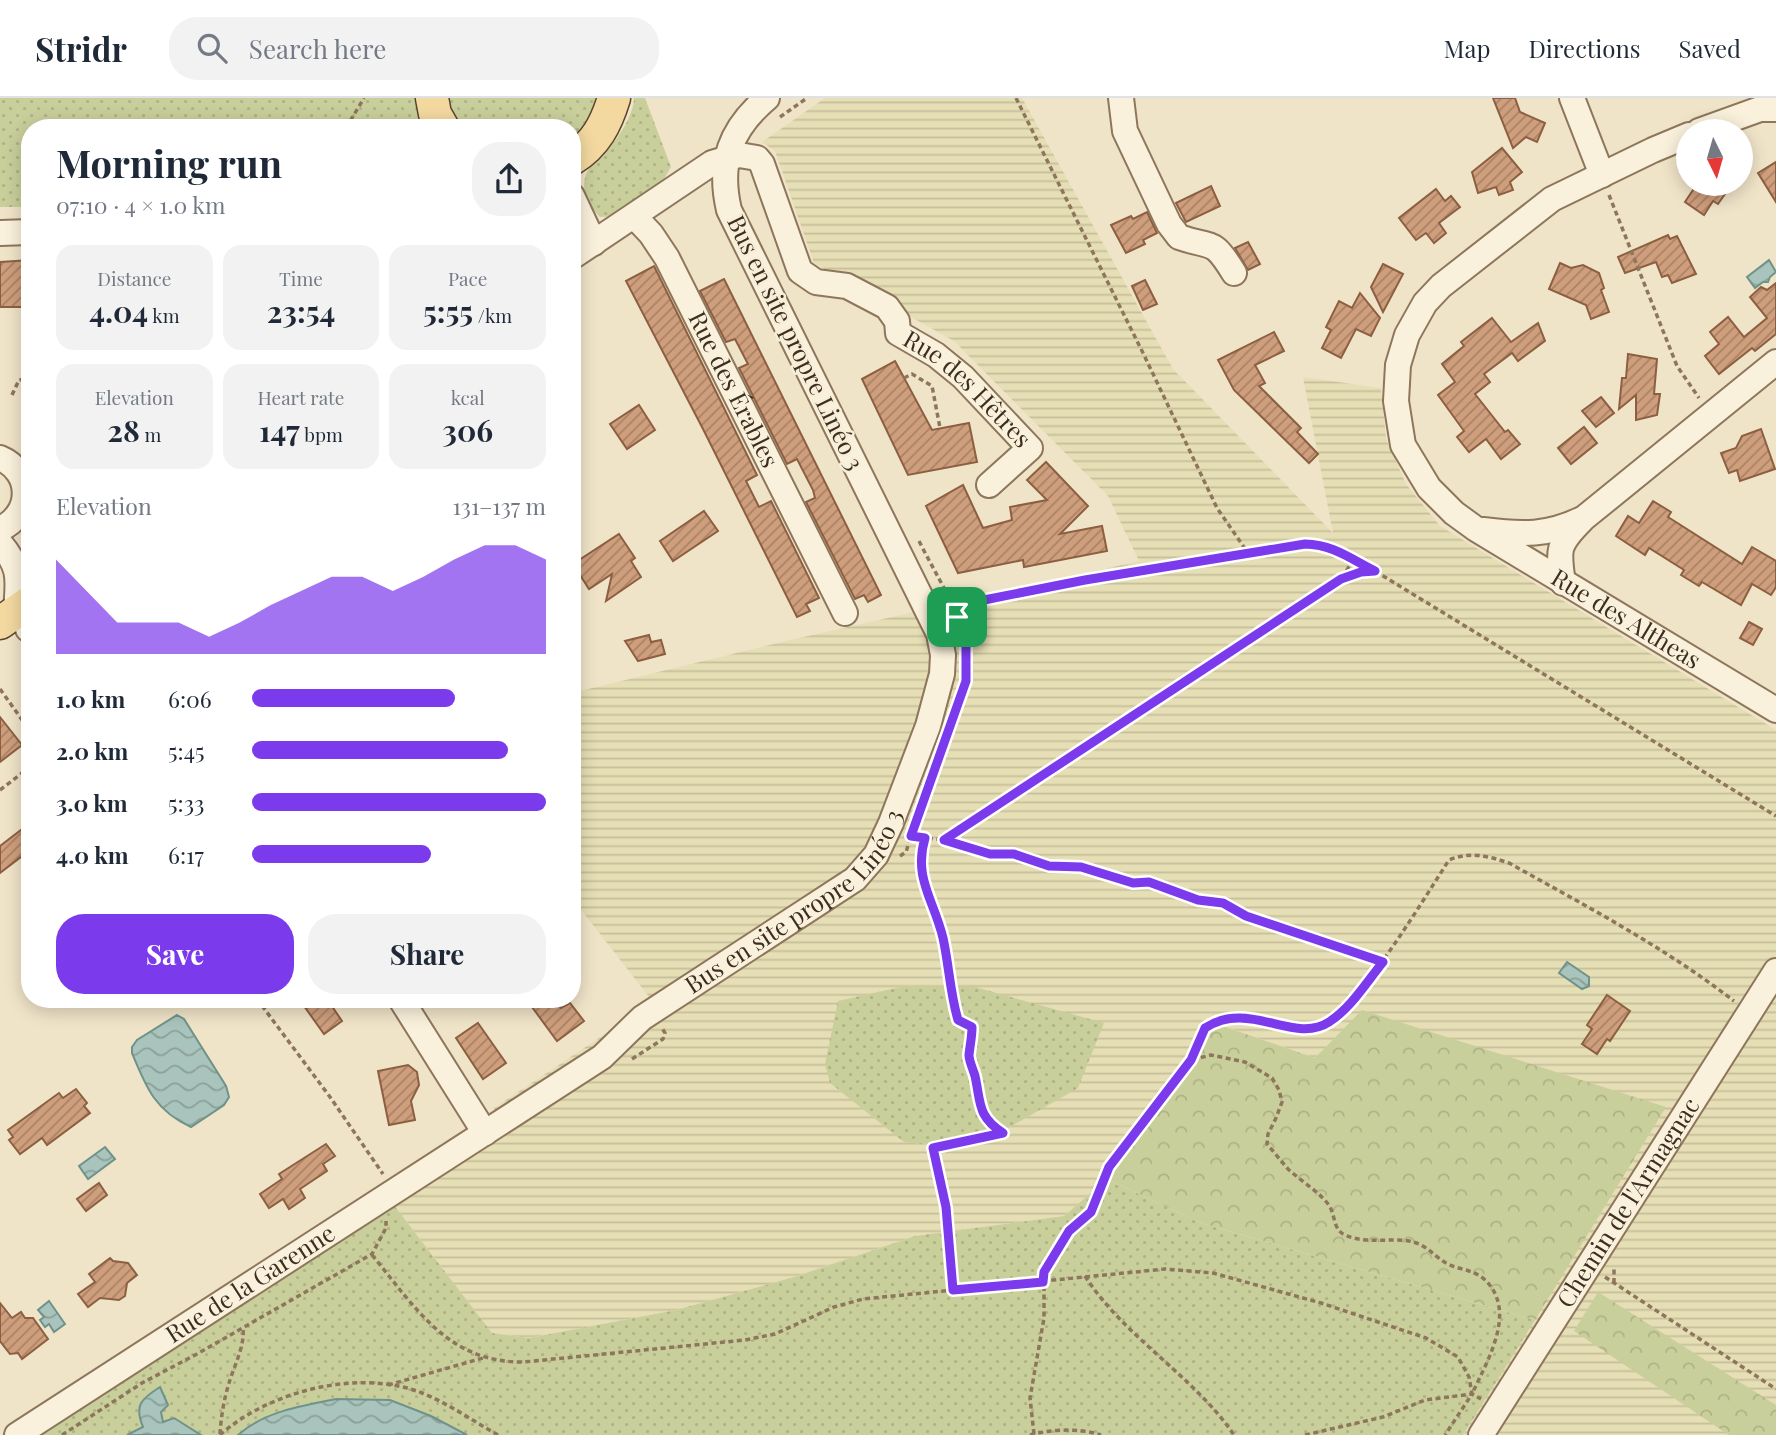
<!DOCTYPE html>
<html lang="en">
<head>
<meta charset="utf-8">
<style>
  :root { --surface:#fff; --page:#f2f2f3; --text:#1f2937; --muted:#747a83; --line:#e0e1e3; --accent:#7c3aed }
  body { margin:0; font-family:"Playfair Display",serif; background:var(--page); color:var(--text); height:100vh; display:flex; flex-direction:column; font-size:26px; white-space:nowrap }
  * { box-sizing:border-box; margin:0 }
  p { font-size:23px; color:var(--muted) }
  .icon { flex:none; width:38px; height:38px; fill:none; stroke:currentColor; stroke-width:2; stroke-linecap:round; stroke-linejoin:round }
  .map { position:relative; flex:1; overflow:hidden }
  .drawer { position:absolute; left:21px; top:21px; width:560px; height:889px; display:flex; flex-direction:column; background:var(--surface); border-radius:28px; box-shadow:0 4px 18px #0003 }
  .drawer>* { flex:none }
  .needle { width:46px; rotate:175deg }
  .controls { position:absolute; left:1676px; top:21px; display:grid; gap:14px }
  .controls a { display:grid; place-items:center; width:77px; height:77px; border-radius:50%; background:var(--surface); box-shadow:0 4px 18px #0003; font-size:35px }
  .pin { position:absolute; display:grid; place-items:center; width:60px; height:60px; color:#fff; margin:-30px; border-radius:14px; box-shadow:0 4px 10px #0006 }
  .round { display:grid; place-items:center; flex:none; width:74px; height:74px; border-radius:28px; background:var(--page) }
  .headline { display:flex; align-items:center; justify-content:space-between; height:119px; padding:0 35px }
  h1 { font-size:38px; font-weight:700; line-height:52px }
  .figures { display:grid; grid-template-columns:repeat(3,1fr); gap:10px; height:119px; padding:7px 35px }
  .figures div { display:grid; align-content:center; border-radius:18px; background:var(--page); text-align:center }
  .figures b { font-size:30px; font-weight:700 }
  .figures small { font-size:19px; font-weight:400 }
  .figures p { font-size:19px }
  .chart { height:196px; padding:14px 35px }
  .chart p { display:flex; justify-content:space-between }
  .chart svg { width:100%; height:126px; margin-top:7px; fill:var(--accent); opacity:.7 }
  .action { display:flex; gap:14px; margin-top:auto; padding:14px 35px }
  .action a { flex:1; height:80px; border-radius:28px; background:var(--accent); color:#fff; font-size:28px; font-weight:700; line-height:80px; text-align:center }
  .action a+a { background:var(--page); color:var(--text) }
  ul { padding:0 35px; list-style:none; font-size:23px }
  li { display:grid; grid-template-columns:112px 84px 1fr; align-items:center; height:52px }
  li i { height:18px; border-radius:9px; background:var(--accent) }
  header { display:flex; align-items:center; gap:42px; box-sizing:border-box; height:98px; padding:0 35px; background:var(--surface); border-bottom:2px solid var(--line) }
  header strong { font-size:33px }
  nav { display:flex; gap:38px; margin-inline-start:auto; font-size:24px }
  .search { width:490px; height:63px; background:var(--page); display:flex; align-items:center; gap:18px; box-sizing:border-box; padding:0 24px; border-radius:28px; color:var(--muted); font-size:26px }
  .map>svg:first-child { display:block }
  .farmland { fill:url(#farmland-rules); fill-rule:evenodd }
  .green { fill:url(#green-dots) }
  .forest { fill:url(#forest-crowns) }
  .water { fill:url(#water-waves); stroke:#6f938a; stroke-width:2 }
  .building { fill:url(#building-hatch); stroke:#8d5f41; stroke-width:2 }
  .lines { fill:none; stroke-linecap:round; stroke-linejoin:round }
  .minor-casing { stroke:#8d765c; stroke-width:28 }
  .major-casing { stroke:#5b4430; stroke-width:35 }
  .path { stroke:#8d765c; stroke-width:3.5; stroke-dasharray:5 3.5; stroke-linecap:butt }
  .minor { stroke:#faf1dc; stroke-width:24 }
  .major { stroke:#f3d9a0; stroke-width:32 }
  .route-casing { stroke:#fff; stroke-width:14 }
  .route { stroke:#7c3aed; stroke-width:9 }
  .labels { text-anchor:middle; stroke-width:5; stroke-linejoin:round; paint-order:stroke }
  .street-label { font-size:24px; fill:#3d2e20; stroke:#f7eed8 }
</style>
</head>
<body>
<header>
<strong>Stridr</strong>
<div class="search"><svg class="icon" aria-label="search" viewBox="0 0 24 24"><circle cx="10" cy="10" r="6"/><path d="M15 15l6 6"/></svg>Search here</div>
<nav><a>Map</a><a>Directions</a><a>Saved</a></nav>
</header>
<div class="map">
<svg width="1776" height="1337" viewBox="0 0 1776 1337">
  <defs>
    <pattern id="farmland-rules" width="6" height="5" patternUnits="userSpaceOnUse" patternTransform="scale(1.75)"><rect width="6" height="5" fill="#e6deb5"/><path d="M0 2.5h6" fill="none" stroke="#c6bf9b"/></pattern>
    <pattern id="green-dots" width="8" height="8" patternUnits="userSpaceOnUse" patternTransform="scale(1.75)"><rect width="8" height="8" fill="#c9cf9b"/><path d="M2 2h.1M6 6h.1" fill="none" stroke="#aeb285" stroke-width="1.8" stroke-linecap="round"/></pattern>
    <pattern id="forest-crowns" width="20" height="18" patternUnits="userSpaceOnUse" patternTransform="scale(1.75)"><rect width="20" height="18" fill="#c9cf9b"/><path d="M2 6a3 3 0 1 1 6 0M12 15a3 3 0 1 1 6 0" fill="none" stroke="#aeb285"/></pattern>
    <pattern id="water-waves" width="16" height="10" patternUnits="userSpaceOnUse" patternTransform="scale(1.75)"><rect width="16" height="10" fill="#a9c4bc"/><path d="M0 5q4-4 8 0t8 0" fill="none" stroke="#8ba098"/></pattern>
    <pattern id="building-hatch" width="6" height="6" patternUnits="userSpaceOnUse" patternTransform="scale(1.75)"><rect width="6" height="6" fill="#cf9f7d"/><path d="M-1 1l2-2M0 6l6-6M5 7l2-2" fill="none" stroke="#a98266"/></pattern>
  </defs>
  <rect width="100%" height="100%" fill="#f0e4c8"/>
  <path class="farmland" d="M825 0H1022L1173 271 1333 435 1303 279 1381 290 1386 341 1406 386 1440 428 1776 632V1337H1463L1665 1009 1315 960 1224 928 1212 932 1107 1081 1064 1118 915 1138 794 1179 676 1212 529 1240 492 1235 390 1102 499 1031 494 1010 653 904 572 800V595L786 543 1139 463 1108 398 954 243 814 165 775 53 762 44ZM830 985 928 1047 904 1043Z"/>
  <g class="green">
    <path d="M0 0H420L419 30H30V109H0Z"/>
    <path d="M443 0H604L572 52V30H455Z"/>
    <path d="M634 0H645L671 69 657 93 616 118 600 119C584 102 578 86 592 65 596 59 604 55 609 50 620 38 634 15 634 0Z"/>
    <path d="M905 888 975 889 1104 925 1078 990 1008 1030 928 1047 904 1044 830 985 825 966 838 903Z"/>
    <path d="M1107 1081 1201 1125 1535 1222 1463 1337H29L390 1102 492 1235 529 1240 676 1212 794 1179 915 1138 1064 1118Z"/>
  </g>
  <g class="forest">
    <path d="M1362 912 1666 1009 1535 1222 1201 1125 1107 1081 1212 932 1223 928 1315 960Z"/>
    <path d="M1598 1194 1776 1307V1337H1729L1574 1233Z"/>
  </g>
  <g class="water">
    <path d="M1769 162 1776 174 1770 179 1768 184H1763L1755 190 1747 179Z"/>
    <path d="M1567 864 1589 879V888L1582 891 1559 875Z"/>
    <path d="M177 917 184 921 226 988 229 999 224 1007 191 1029C155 1013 146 989 132 955V949L137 942Z"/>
    <path d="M105 1049 115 1061 88 1081 79 1068Z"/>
    <path d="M49 1203 65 1226 54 1234 49 1226 45 1229 40 1222 44 1219 38 1212Z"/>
    <path d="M160 1289 168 1307 161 1314 163 1324 174 1320 201 1337H127L143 1329C134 1307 141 1301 160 1289Z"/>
    <path d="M336 1301 390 1302 431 1318 467 1337H238C265 1313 302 1308 336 1301Z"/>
  </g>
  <g class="building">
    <path d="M1493 0H1515L1520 14 1545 25 1537 44 1526 39 1513 50Z"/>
    <path d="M1502 50 1522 74 1510 84 1513 92 1499 97 1496 89 1478 95 1472 74Z"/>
    <path d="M1776 64V104L1758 75Z"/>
    <path d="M1697 86H1732L1718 106 1713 103 1704 117 1685 104Z"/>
    <path d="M1211 88 1220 108 1186 124 1176 105Z"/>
    <path d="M1436 91 1445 103 1451 98 1460 109 1439 125 1446 135 1434 145 1426 135 1416 142 1399 120Z"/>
    <path d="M1147 114 1157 135 1143 142 1145 146 1126 155 1111 127 1131 118 1133 121Z"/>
    <path d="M1668 137 1670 141 1677 138 1696 176 1672 185 1668 177 1662 179 1656 164 1625 175 1618 159Z"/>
    <path d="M1248 144 1260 166 1248 172 1235 150Z"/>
    <path d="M30 162V209H0V164Z"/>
    <path d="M1560 165 1571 170 1583 167 1599 175 1604 190 1601 192 1609 214 1591 221 1586 207 1549 191Z"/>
    <path d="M1383 166 1403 176 1383 214 1371 189Z"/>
    <path d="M654 168 757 377 746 383 759 409 771 403 819 500 806 506 810 513 797 519 703 331 626 183Z"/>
    <path d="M724 181 881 497 868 504 864 497 855 501 806 404 815 400 813 392 797 361 787 366 739 270 748 266 735 241 726 244 700 193Z"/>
    <path d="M1145 182 1157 206 1143 212 1132 188Z"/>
    <path d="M1776 185V236L1755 253 1752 250 1719 276 1705 258 1719 246 1710 234 1728 219 1744 239 1767 220 1750 199 1761 189 1767 192Z"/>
    <path d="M1360 195 1380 220 1371 238 1356 231 1341 260 1322 250 1331 232 1326 229 1339 203 1352 210Z"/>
    <path d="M1492 220 1511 244 1538 225 1545 243 1518 263 1512 255 1484 276 1490 284 1475 296 1505 334 1508 332 1520 346 1501 361 1486 341 1469 354 1457 339 1464 333 1438 297 1455 284 1442 266 1464 248 1461 244Z"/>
    <path d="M1274 234 1284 253 1255 267 1265 285 1259 288 1301 330 1297 334 1318 356 1309 365 1234 292 1218 262Z"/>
    <path d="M1628 256 1657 261 1654 296H1660L1657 317 1636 322V297L1619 311 1622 280H1626Z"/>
    <path d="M895 263 932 332 969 325 977 364 908 377 862 281Z"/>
    <path d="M1601 299 1614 315 1596 329 1582 313Z"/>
    <path d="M639 307 655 332 627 351 610 326Z"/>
    <path d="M1584 329 1597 345 1571 366 1558 350Z"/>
    <path d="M1761 331 1775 371 1740 383 1737 372 1729 375 1721 355 1736 350 1742 338Z"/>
    <path d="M1046 364 1088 408 1060 436 1102 428 1107 453 1024 469 1023 462 958 475 926 408 963 387 983 430 1012 422 1010 409 1047 402 1027 382Z"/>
    <path d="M1653 403 1671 414 1668 419 1742 466 1752 449 1776 463V489L1771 497 1752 486 1741 507 1702 484 1699 488 1681 477 1684 472 1649 450 1645 457 1616 438 1628 418 1639 425Z"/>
    <path d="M704 413 718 433 673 463 660 443Z"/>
    <path d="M619 436 635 460 631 463 641 479 606 503 612 476 589 491 573 466Z"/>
    <path d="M1749 524 1762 531 1753 547 1740 540Z"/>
    <path d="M649 537 651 544 661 542 665 556 638 563 625 543Z"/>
    <path d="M0 619 22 647 0 664Z"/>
    <path d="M30 725V771L21 759 0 775V748Z"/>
    <path d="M1607 897 1630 913 1610 943 1607 941 1597 956 1582 946 1592 931 1587 927Z"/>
    <path d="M299 901H327L342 923 324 936Z"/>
    <path d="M542 901H554L561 910 570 905 584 923 557 943 532 909Z"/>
    <path d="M478 925 506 965 483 981 456 940Z"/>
    <path d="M408 967 417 974 419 987 411 1003 415 1022 389 1027 378 973Z"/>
    <path d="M76 991 87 1005 84 1008 90 1015 47 1047 42 1040 20 1056 9 1042 13 1039 8 1032 59 995 63 1000Z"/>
    <path d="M326 1046 335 1058 323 1066 327 1073 300 1091 305 1100 289 1111 283 1101 269 1110 260 1096 282 1081 279 1076Z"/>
    <path d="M99 1085 107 1097 86 1113 77 1101Z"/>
    <path d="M110 1160 113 1163 128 1165 137 1177 127 1185 125 1198 119 1202 100 1200 88 1209 78 1196 95 1184 89 1176Z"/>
    <path d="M0 1205 12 1220 21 1214 25 1220H33L48 1241 22 1261 18 1255 10 1256 0 1243Z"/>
  </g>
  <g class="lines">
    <defs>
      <g id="minor">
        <path d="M1121 0 1125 33 1169 126 1179 139C1213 151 1212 139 1234 175"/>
        <path d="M1572 0 1602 77"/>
        <path d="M1699 33 1760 11H1776"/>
        <path id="s1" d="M1689 37 1653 52 1552 101 1441 188 1425 205 1407 237 1398 267 1396 303 1403 347 1429 390 1454 415 1476 431 1776 612"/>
        <path d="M572 98 594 145"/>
        <path id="s2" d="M634 118 651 136 667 160 845 515"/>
        <path d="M0 135 30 134"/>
        <path id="s3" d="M572 159 712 65 739 57 757 60 762 66 800 173 816 184 847 188 887 209 897 223 898 235 936 257 963 279 1030 350 989 387"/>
        <path d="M0 360C33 374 33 416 0 431"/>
        <path d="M1483 432C1522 437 1548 438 1584 420L1776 264"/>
        <path d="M0 445C22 471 18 482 16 513"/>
        <path d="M1563 485C1558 452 1557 447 1581 423"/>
        <path d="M28 531 30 526"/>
        <path d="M404 901 402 903 485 1035"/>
        <path id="s4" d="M17 1337 602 959 642 920 855 781 876 757 891 725 928 628 942 576 943 557 939 536 729 112C718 65 730 31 767 0"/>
        <path id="s5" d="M1481 1337 1776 873"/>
      </g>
      <g id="major">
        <path d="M432 0 435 16 443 30"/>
        <path d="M572 61C596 46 606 26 614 0"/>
        <path d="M0 525 30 504"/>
      </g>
    </defs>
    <use href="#minor" class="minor-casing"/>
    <use href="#major" class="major-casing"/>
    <g class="path">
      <path d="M1016 0 1144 257 1217 410 1248 455"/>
      <path d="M780 19 807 0"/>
      <path d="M346 30 364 0"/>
      <path d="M1609 97 1677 268 1699 300"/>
      <path d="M904 280 912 276 932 288 940 330"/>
      <path d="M12 297 19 282 30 280"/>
      <path d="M919 443C946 497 981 541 959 602"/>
      <path d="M1342 480 1350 467 1349 460"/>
      <path d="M957 519 972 506 984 501 1085 482 1305 446C1334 447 1348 460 1373 472"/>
      <path d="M0 591 30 633"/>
      <path d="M0 692 30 669"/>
      <path d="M911 738 944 742 1341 481 1361 474 1375 473 1776 718"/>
      <path d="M925 740C913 780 934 802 943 840 949 867 950 895 958 922L973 929C972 939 970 947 969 957 969 963 973 971 975 978 981 1005 977 1018 1003 1035L933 1050 946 1109 953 1192"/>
      <path d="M944 742 990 756H1015L1049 768 1081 769 1133 785 1149 784 1198 802 1223 805 1246 818 1383 864"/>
      <path d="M900 758 906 754 913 732"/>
      <path d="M257 901 330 999 383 1076"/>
      <path d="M1191 960 1204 930C1240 907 1266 929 1303 930 1312 931 1320 930 1328 925 1344 915 1354 901 1365 886 1396 847 1422 804 1449 762 1470 753 1488 758 1509 765 1586 808 1664 849 1734 903"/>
      <path d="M632 961 663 941 665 935 662 930"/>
      <path d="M372 1157C416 1210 448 1265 524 1264L745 1242 775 1236 834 1209 863 1201 1165 1171 1213 1175 1321 1205 1426 1240 1458 1259 1469 1279 1472 1296 1445 1337"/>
      <path d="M1085 1178C1124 1239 1194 1278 1234 1337"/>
      <path d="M1605 1179 1776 1291"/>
      <path d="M1614 1185V1168"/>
      <path d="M388 1287 483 1260"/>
      <path d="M220 1336C221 1319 224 1301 229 1285 234 1268 245 1248 243 1230"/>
      <path d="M1034 1336 1030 1300 1044 1220V1174L1069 1133 1091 1113 1109 1070 1191 962 1211 957 1245 964 1272 980 1279 992 1282 1004 1276 1020 1268 1036 1267 1046C1274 1054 1281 1063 1288 1071 1301 1083 1317 1092 1328 1106 1336 1116 1332 1131 1345 1137 1364 1146 1389 1140 1409 1143 1429 1147 1433 1159 1450 1167 1461 1172 1474 1172 1484 1181 1518 1212 1488 1261 1473 1294"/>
      <path d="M62 1337 142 1285 197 1256 372 1156 386 1130V1123"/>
      <path d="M220 1337C269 1293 359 1270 422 1295 449 1306 473 1323 498 1337"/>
      <path d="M1030 1337C1052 1331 1079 1330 1101 1337"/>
      <path d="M1305 1337 1383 1319 1425 1302 1472 1296 1481 1301"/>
    </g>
    <use href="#minor" class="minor"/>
    <use href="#major" class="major"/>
  </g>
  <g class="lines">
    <defs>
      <path id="route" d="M1305 446C1334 447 1349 460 1375 473L1361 474 1341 481 944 742 990 756H1014L1049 768 1081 769 1133 785 1149 784 1198 802 1223 805 1246 818 1383 864C1366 885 1351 910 1329 924 1294 947 1249 901 1205 930L1191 962 1109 1069 1091 1114 1069 1133 1044 1174 1043 1184 953 1192 946 1109 933 1050 1003 1035C977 1018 981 1005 975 978 973 971 969 963 969 957 970 947 972 939 972 929L958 922C950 895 949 867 943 840 934 802 913 780 925 740L911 738 966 583V547L957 519 972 506 984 502 1085 482Z"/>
    </defs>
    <use href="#route" class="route-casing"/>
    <use href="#route" class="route"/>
  </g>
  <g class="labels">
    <g class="street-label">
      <text transform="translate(795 245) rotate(64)" y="8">Bus en site propre Linéo 3</text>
      <text dy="8" stroke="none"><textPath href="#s2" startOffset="201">Rue des Érables</textPath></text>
      <text dy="8" stroke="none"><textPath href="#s3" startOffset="551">Rue des Hêtres</textPath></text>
      <text dy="8" stroke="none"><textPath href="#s1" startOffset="752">Rue des Altheas</textPath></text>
      <text dy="8" stroke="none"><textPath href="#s4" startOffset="947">Bus en site propre Linéo 3</textPath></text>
      <text dy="8" stroke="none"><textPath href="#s5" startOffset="275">Chemin de l'Armagnac</textPath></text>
      <text dy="8" stroke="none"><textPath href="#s4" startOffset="278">Rue de la Garenne</textPath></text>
    </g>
  </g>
</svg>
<div class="controls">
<a><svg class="needle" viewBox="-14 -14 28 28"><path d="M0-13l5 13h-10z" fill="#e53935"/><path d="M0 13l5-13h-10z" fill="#747a83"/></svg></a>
</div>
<div class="pin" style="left:957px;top:519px;background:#1e9e55"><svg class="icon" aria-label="arrive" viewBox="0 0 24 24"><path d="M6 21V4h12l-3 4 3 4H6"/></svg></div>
<section class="drawer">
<div class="headline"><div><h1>Morning run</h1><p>07:10 · 4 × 1.0 km</p></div><a class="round"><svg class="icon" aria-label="share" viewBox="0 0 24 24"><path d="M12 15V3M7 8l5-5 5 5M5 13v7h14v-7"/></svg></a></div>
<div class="figures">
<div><p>Distance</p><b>4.04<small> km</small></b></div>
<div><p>Time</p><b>23:54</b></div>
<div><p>Pace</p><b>5:55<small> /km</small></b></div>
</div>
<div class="figures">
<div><p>Elevation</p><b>28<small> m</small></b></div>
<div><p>Heart rate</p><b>147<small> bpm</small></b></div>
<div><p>kcal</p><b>306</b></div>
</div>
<div class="chart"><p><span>Elevation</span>131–137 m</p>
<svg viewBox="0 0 160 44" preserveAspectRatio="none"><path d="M0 44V11L10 22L20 33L30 33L40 33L50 38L60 33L70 27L80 22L90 17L100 17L110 22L120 17L130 11L140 6L150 6L160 11V44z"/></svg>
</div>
<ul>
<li><b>1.0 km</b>6:06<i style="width:69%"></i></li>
<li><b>2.0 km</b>5:45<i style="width:87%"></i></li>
<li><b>3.0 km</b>5:33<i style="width:100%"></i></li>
<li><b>4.0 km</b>6:17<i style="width:61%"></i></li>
</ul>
<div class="action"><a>Save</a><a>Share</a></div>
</section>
</div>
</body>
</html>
